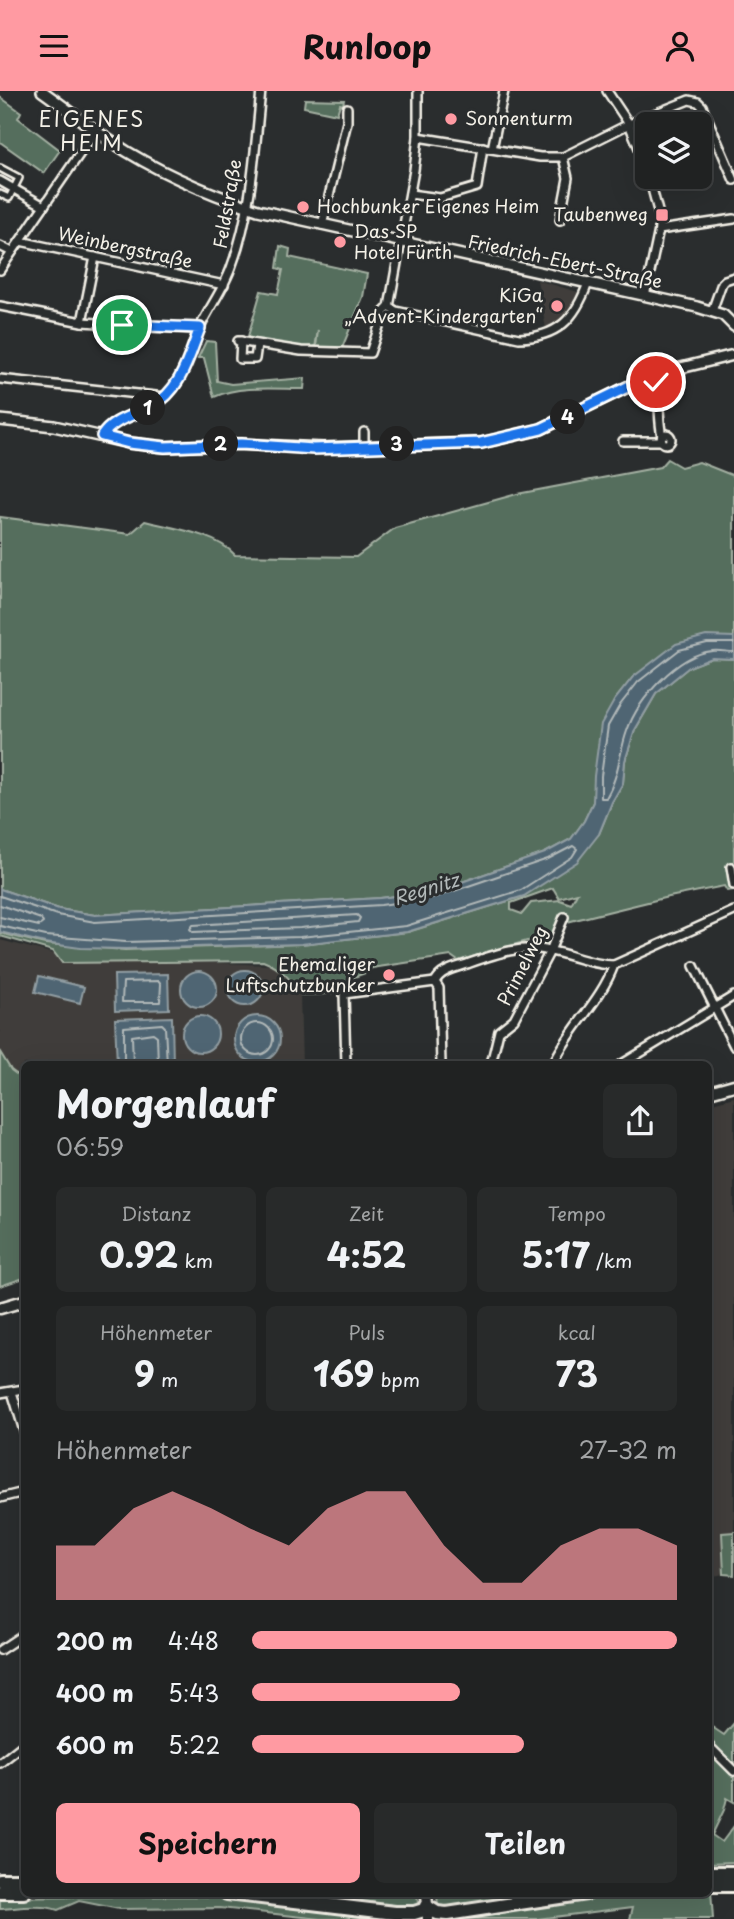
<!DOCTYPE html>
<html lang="de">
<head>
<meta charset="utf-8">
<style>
  :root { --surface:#202222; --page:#282a2a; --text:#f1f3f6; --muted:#a2a4a5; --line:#3d3f40; --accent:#ff9aa2 }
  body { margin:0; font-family:"Playpen Sans",sans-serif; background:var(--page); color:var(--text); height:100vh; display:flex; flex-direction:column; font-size:26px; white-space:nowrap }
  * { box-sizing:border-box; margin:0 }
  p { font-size:23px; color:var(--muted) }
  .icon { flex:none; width:38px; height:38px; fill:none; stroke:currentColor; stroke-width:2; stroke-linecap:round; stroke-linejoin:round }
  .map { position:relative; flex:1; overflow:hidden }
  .side { position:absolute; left:21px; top:970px; width:691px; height:836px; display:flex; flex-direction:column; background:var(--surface); border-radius:10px; box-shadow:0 7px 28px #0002,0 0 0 2px var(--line) }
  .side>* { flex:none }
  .buttons { position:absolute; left:635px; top:21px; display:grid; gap:14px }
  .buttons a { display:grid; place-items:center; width:77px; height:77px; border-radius:10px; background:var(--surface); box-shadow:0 7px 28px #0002,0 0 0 2px var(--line); font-size:35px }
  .pin { position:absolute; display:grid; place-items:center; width:60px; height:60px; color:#fff; margin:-30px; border:4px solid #fff; border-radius:50%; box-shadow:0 2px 7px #0007 }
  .km { position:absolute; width:35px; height:35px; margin:-18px; border-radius:50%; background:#222; color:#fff; font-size:19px; line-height:35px; text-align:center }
  .round { display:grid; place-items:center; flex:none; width:74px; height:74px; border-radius:10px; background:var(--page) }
  .summary { display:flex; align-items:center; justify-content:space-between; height:119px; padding:0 35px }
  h1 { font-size:38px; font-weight:700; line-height:52px }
  .figures { display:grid; grid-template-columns:repeat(3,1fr); gap:10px; height:119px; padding:7px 35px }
  .figures div { display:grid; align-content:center; border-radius:10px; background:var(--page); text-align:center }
  .figures b { font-size:35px; font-weight:700 }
  .figures small { font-size:19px; font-weight:400 }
  .figures p { font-size:19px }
  .chart { height:196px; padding:14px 35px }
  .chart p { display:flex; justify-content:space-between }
  .chart svg { width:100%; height:126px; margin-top:7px; fill:var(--accent); opacity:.7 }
  .action { display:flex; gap:14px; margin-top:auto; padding:14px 35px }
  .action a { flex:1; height:80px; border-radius:10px; background:var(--accent); color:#111; font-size:28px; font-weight:700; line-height:80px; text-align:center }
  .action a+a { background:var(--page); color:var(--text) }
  ul { padding:0 35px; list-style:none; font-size:23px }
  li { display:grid; grid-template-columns:112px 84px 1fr; align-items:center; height:52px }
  li i { height:18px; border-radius:9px; background:var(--accent) }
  header { display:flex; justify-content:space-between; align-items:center; height:91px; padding:0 35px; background:var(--accent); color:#111; font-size:32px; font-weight:700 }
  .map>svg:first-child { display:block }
  .built { fill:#3f3e3a }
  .green { fill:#546e5d; stroke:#a4b0a2; stroke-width:2; fill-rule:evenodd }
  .water { fill:#4f6573; stroke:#919da2; stroke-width:2 }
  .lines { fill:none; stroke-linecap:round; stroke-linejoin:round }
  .shore { stroke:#b2b9b9; stroke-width:2 }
  .pedestrian-casing { stroke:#f4f1e8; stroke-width:10 }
  .minor-casing { stroke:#f4f1e8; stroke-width:12 }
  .tertiary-casing { stroke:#f4f1e8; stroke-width:14 }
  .secondary-casing { stroke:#f4f1e8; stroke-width:15 }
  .motorway-casing { stroke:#f4f1e8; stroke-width:18 }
  .pedestrian { stroke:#2a2d2e; stroke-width:5 }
  .minor { stroke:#2a2d2e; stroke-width:7 }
  .tertiary { stroke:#2a2d2e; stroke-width:9 }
  .secondary { stroke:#2a2d2e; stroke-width:10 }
  .motorway { stroke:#2a2d2e; stroke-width:12 }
  .route-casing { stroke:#fff; stroke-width:14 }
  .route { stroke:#1a73e8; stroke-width:9 }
  .poi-dot { fill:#ff9aa2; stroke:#2a2d2e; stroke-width:2.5 }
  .labels { text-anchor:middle; stroke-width:6; stroke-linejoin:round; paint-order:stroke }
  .poi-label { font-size:18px; fill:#f4f1e8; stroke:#2a2d2e; text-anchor:start }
  .street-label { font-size:18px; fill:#f4f1e8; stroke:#2a2d2e }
  .water-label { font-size:19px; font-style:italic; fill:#b2b9b9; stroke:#2a2d2e }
  .quarter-label { font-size:21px; letter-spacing:2px; fill:#f4f1e8; stroke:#2a2d2e }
</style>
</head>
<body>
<header><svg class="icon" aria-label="menu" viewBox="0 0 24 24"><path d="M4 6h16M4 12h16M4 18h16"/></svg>Runloop<svg class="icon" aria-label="person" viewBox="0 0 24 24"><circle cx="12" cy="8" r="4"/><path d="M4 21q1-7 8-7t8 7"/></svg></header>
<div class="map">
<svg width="734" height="1828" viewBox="0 0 734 1828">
  <rect width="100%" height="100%" fill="#2a2d2e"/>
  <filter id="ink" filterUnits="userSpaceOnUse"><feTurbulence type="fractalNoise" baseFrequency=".0143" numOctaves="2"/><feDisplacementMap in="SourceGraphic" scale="14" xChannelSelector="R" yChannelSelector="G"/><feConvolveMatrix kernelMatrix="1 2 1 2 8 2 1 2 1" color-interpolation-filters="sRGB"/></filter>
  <g filter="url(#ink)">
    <g class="built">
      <path d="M537 189 578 201 569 223 546 238Z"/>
      <path d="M0 849 67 866 272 874 291 888 300 904 302 973H24V989L11 979 0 961Z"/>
      <path d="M734 1006V1441L722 1442 724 1483 709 1486V1013Z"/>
    </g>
    <g class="green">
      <path d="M0 6 21 21 18 27 60 59 44 82 0 51Z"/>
      <path d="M305 8 344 9 343 14 340 13 337 23 304 16Z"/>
      <path d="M280 155 290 158 289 166 367 183 363 206 342 257H316L318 239 315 257 247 249 261 200 278 203 283 179 277 177Z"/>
      <path d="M206 250 215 251 217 290 231 293 305 287 304 298C276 298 240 294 214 306L204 267H198Z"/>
      <path d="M667 368 681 376 699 371 734 385V546L633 586 614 610 593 711 584 730 571 748 545 762 436 800 380 807 95 824 59 818 0 798V426L130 443 145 430C172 437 217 443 235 464L356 466 395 437 517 403 660 376Z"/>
      <path d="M712 567 734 568V774L729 776 734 799 727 800 724 795 664 807 567 831 550 853 527 850 458 870 451 865 372 877 365 882 354 886C346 907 319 903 301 904 291 888 281 877 263 870L62 872 53 860 0 845V842L45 853 125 859 301 853 408 841 524 805 599 743 612 711 623 692 625 670 635 639 656 603 689 576ZM553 797 559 807 577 802 571 813 560 809 531 812 522 823 511 819V812Z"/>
      <path d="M0 961 11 979 24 989V1187L0 1195Z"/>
      <path d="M734 1441V1484L724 1483 722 1442Z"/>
      <path d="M734 1632V1711L727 1707 724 1719 712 1744 722 1751 734 1735V1771L709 1772V1634L724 1644Z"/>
      <path d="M709 1800H711L713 1828H630L633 1816 537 1828H451L605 1803 709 1802Z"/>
      <path d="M417 1803 418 1814 414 1817 401 1819 277 1804Z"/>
      <path d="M437 1803H575L448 1820 438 1817Z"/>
      <path d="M185 1805 218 1806 400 1825 405 1828H321L220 1817 119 1818 79 1810 58 1819C41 1813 17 1817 0 1818V1807Z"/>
    </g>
    <g class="water">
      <path d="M706 545 734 546V568L712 567 689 576 656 603 635 639 625 670 623 692 612 711 599 743 577 771 524 805 407 841 301 853 126 858 80 857 45 852 0 841V798L59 818 95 824 380 807 436 800 545 762 571 748 584 730 593 711 594 685 601 633 614 610 633 586 676 553Z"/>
      <circle cx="245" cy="897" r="18"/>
      <circle cx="199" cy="898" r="18"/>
      <path d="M168 883 169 918 115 920 114 884Z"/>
      <path d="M39 885 84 896 80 912 35 901Z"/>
      <circle cx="200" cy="943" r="18"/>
      <circle cx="257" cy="948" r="23"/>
      <path d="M172 926 173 973H117L115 928Z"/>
    </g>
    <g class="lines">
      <g class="shore">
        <path d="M734 552H707L679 559 638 591 620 614 608 635 601 685V707H606C619 686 619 662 627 640 638 608 677 564 712 560 719 559 727 561 734 561"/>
        <path d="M0 805 57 824 95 831 381 814 436 806 548 768 573 755 577 758 572 766 521 799 406 835 300 846 126 851 46 845 0 835"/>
        <path d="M0 814 41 828 43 832 39 835 0 826"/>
        <path d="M357 824 360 827 358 831 300 837 193 841 190 838 193 834Z"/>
        <path d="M159 890 161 893 160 911H122L123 891Z"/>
        <circle cx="257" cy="948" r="16"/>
        <path d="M124 973V936L162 933 165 936 167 973"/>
        <path d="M133 973 132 945 153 942 157 945 158 973"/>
      </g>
      <defs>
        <path id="pedestrian" d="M0 77 19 87 9 107 0 103"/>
        <g id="minor">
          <path d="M607 0 629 33 648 79"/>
          <path d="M418 46 540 66H563L629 33 689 9 698 11 702 15 734 89"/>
          <path d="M492 58 504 0"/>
          <path d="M0 90 44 115"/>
          <path d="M410 103 440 107 477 96 483 56"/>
          <path d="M560 129 568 87 563 66"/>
          <path d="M322 134 347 31V17"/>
          <path d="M659 139 734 128"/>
          <path d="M20 150 224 194"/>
          <path d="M0 155 12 161"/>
          <path d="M0 179 96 39"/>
          <path d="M645 205 659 139V124L649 86"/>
          <path d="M0 215 82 231 200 238"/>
          <path d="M389 216 396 220 519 247C558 246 575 228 588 192"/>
          <path d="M712 220 722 192 725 189 734 186"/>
          <path d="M82 231 95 166"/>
          <path d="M238 250 301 260 370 262 384 221 389 216 414 79 418 46V0"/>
          <path d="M241 250 240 268H255L257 254"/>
          <path d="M652 284C662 301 657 326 662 345"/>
          <path d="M0 288 165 306"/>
          <path d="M364 341V355"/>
          <circle cx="666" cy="348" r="5"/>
          <path d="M102 345C117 321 153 322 172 299 186 280 191 257 200 236 210 215 225 196 232 174 252 120 255 57 261 0"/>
          <path d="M623 350H662"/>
          <path d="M731 776 734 794"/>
          <path d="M694 875 734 955"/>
          <path d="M435 891C441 879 455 877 467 873 495 863 521 853 551 860 572 864 592 874 614 874"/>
          <path d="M346 973 344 903 435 891 439 897 441 973"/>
          <path d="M491 973 499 940 514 928 550 860 564 826"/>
          <path d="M553 973C569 938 601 910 614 874L734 820"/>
          <path d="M622 973 734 905"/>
          <path d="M12 1301 24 1340"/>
          <path d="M0 1302 24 1298"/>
          <path d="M0 1407 24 1401"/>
          <path d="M0 1559 24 1543"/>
          <path d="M709 1655 734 1680"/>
          <path d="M0 1672 24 1653"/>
        </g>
        <g id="tertiary">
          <path d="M42 0C65 16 88 35 112 51 157 81 207 102 258 119L697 216 723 224 734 235"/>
          <path d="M0 329 54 335 129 352 165 356 236 353 323 357 481 352 541 338 652 284 734 264"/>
        </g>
        <g id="secondary">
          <path d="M709 1001 734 994"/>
          <path d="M0 1217 24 1210"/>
          <path d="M426 1802 428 1828"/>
        </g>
        <g id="motorway">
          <path d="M709 1782H734"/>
          <path d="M0 1789H24"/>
          <path d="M709 1794H734"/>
          <path d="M0 1801H24"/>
          <path d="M227 1802 395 1822H414L427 1818"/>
          <path d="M426 1815 437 1822 447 1823 586 1802"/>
        </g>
      </defs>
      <use href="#pedestrian" class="pedestrian-casing"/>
      <use href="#minor" class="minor-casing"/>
      <use href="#tertiary" class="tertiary-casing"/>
      <use href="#secondary" class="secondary-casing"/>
      <use href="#motorway" class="motorway-casing"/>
      <use href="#pedestrian" class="pedestrian"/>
      <use href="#minor" class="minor"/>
      <use href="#tertiary" class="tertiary"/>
      <use href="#secondary" class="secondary"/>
      <use href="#motorway" class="motorway"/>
    </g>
  </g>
  <g class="lines" filter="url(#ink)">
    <defs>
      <path id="route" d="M122 234 200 237C189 265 181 300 152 315 134 325 113 328 102 345L129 352 165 356 241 353 313 358 481 352 541 338 652 284 656 291"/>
    </defs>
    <use href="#route" class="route-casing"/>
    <use href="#route" class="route"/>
  </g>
  <g class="poi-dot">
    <circle cx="451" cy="28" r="7"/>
    <circle cx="303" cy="116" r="7"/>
    <rect x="655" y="117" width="14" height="14" rx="3.5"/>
    <circle cx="340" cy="151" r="7"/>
    <circle cx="557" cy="215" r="7"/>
    <circle cx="389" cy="884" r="7"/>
  </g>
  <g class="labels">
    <g class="poi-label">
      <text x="465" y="34">Sonnenturm</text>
      <text x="317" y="122">Hochbunker Eigenes Heim</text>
      <text x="648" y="130" text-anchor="end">Taubenweg</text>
      <text x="354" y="147">Das SP<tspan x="354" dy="21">Hotel Fürth</tspan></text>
      <text x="543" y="211" text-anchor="end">KiGa<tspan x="543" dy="21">„Advent-Kindergarten“</tspan></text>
      <text x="375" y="880" text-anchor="end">Ehemaliger<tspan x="375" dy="21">Luftschutzbunker</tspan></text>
    </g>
    <g class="street-label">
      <text transform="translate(228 113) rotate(-80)" y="6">Feldstraße</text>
      <text transform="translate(125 157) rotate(12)" y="6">Weinbergstraße</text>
      <text transform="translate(565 171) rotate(12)" y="6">Friedrich-Ebert-Straße</text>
      <text transform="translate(523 875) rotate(-63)" y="6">Primelweg</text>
    </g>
    <g class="water-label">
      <text transform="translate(426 798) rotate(-17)" y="7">Regnitz</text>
    </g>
    <g class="quarter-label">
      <text x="92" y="36">EIGENES<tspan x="92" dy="24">HEIM</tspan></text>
    </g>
  </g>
</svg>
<div class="buttons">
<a><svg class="icon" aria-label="layers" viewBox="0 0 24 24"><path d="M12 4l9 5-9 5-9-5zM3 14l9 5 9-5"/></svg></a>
</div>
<div class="pin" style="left:122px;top:234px;background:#1e9e55"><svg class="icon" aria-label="arrive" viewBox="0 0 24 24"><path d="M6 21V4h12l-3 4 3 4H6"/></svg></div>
<div class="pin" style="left:656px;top:291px;background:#d93025"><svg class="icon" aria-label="check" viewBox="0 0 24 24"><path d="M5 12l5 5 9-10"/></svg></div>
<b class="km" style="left:148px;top:317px">1</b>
<b class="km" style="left:221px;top:353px">2</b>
<b class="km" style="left:397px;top:353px">3</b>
<b class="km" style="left:568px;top:326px">4</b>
<section class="side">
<div class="summary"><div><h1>Morgenlauf</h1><p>06:59</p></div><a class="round"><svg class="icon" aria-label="share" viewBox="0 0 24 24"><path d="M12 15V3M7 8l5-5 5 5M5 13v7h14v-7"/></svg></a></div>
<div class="figures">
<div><p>Distanz</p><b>0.92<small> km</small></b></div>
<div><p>Zeit</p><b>4:52</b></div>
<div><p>Tempo</p><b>5:17<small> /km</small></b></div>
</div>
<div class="figures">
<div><p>Höhenmeter</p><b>9<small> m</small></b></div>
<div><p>Puls</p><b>169<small> bpm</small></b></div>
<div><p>kcal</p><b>73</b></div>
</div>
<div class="chart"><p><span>Höhenmeter</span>27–32 m</p>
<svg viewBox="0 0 160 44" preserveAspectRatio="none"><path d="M0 44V25L10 25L20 12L30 6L40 12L50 19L60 25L70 12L80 6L90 6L100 25L110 38L120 38L130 25L140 19L150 19L160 25V44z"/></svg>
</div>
<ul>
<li><b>200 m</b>4:48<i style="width:100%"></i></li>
<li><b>400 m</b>5:43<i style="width:49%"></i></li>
<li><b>600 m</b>5:22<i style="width:64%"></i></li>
</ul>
<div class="action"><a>Speichern</a><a>Teilen</a></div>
</section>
</div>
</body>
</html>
